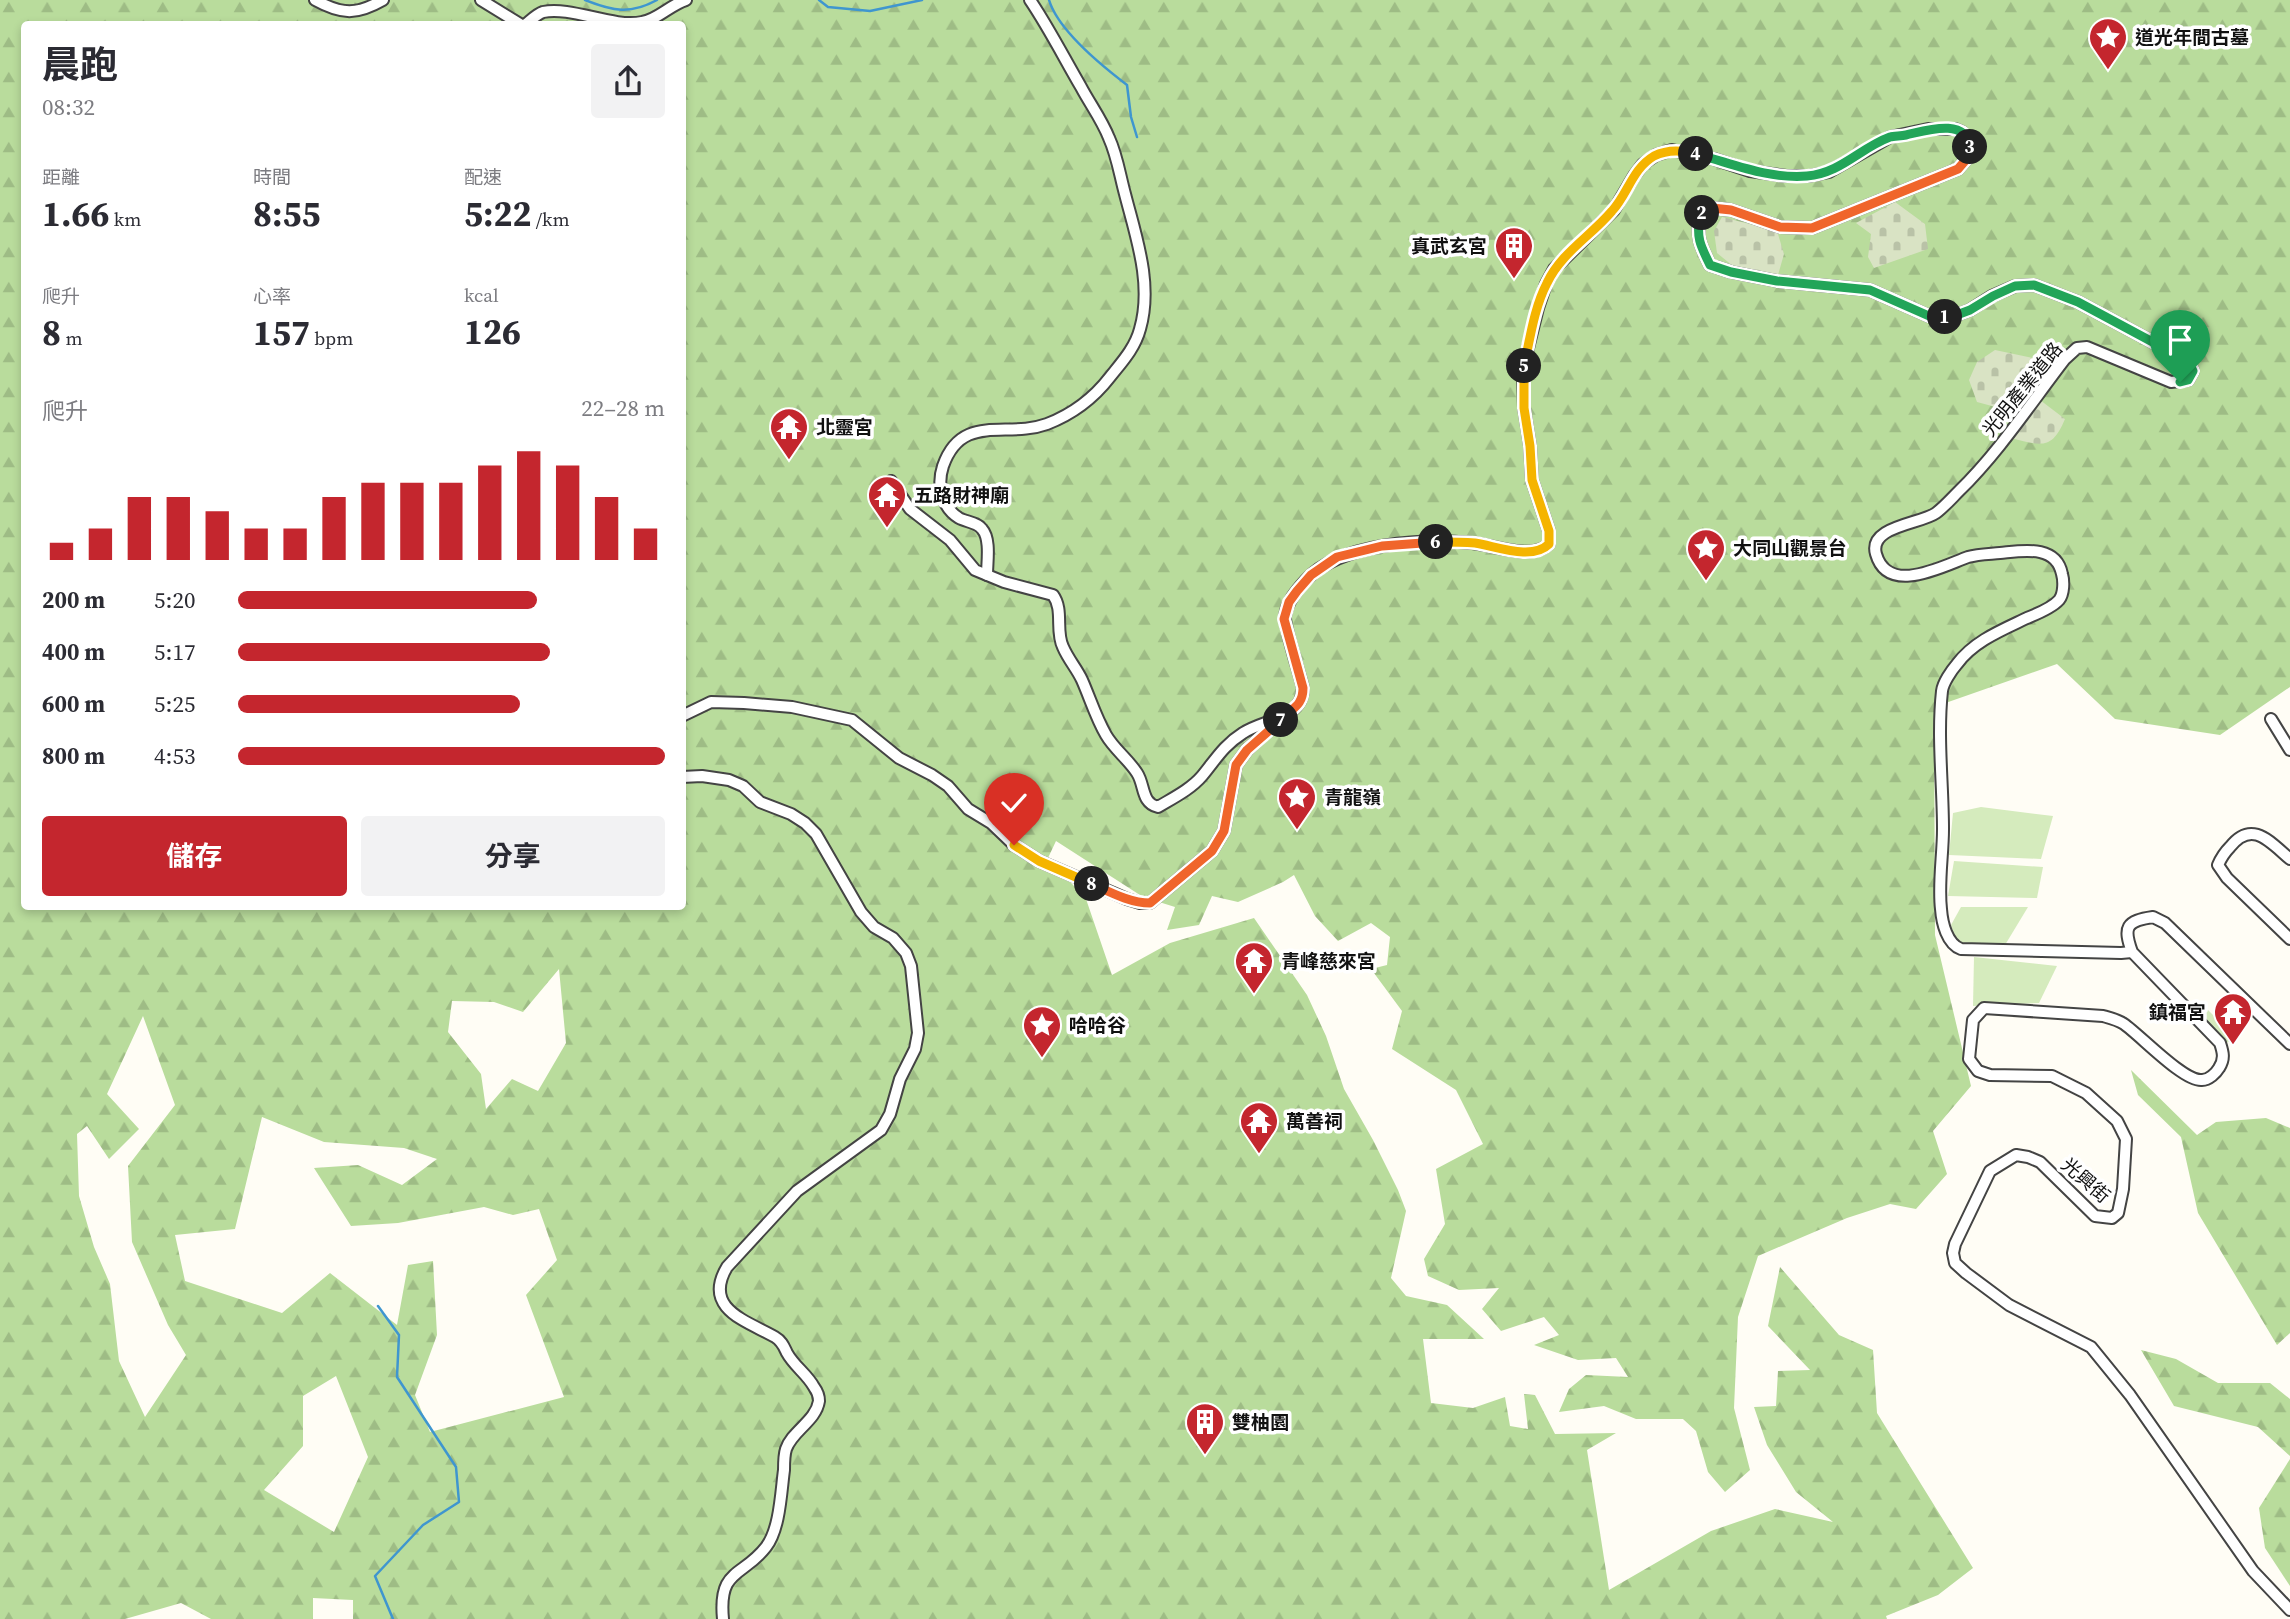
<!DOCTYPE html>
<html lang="zh-TW">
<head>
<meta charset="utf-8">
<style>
  :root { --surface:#fff; --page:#f2f2f3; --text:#2b2b33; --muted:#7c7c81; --accent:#c4262e }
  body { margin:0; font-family:"Source Serif 4","Noto Sans TC",serif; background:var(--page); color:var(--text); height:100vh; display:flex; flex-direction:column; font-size:26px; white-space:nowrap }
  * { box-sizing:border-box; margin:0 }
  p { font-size:23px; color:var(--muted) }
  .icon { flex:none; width:38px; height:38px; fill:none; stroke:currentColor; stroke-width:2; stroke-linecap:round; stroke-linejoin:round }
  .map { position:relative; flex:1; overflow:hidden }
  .sheet { position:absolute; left:21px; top:21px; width:665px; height:889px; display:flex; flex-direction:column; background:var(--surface); border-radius:7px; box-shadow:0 4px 10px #0003 }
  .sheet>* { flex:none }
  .pin { position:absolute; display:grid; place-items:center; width:60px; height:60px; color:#fff; margin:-72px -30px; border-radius:50% 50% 50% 0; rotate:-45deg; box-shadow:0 0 7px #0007 }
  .pin .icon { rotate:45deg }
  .km { position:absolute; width:35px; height:35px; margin:-18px; border-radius:50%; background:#222; color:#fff; font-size:19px; line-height:35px; text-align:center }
  .round { display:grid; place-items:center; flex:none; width:74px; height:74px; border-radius:7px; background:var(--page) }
  .overview { display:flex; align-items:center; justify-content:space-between; height:119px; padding:0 21px }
  h1 { font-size:38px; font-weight:700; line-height:52px }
  .figures { display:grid; grid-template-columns:repeat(3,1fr); gap:10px; height:119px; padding:7px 21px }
  .figures div { display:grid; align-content:center }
  .figures b { font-size:35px; font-weight:700 }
  .figures small { font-size:19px; font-weight:400 }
  .figures p { font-size:19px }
  .chart { height:196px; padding:14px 21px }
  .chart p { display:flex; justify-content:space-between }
  .chart svg { width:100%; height:126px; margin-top:7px; stroke:var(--accent); stroke-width:6 }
  .cta { display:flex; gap:14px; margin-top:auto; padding:14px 21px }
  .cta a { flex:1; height:80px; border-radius:7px; background:var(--accent); color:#fff; font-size:28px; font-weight:700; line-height:80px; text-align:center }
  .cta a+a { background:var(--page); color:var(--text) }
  ul { padding:0 21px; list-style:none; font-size:23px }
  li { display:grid; grid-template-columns:112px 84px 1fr; align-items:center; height:52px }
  li i { height:18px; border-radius:9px; background:var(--accent) }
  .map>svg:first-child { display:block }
  .forest { fill:url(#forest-firs); fill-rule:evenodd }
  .cemetery { fill:url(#cemetery-stones) }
  .park { fill:url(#park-tufts) }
  .garden { fill:#d5ebbd }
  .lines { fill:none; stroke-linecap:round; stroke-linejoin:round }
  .stream { stroke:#3f96cf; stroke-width:2.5 }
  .minor-casing { stroke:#444; stroke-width:14 }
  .minor { stroke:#fff; stroke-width:10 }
  .split-1-casing { stroke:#fff; stroke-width:14 }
  .split-2-casing { stroke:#fff; stroke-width:14 }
  .split-3-casing { stroke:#fff; stroke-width:14 }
  .split-4-casing { stroke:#fff; stroke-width:14 }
  .split-5-casing { stroke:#fff; stroke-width:14 }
  .split-6-casing { stroke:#fff; stroke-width:14 }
  .split-7-casing { stroke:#fff; stroke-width:14 }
  .split-8-casing { stroke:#fff; stroke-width:14 }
  .split-9-casing { stroke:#fff; stroke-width:14 }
  .split-1 { stroke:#22a559; stroke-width:9 }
  .split-2 { stroke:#22a559; stroke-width:9 }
  .split-3 { stroke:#f0652b; stroke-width:9 }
  .split-4 { stroke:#22a559; stroke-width:9 }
  .split-5 { stroke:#f5b400; stroke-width:9 }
  .split-6 { stroke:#f5b400; stroke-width:9 }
  .split-7 { stroke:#f0652b; stroke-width:9 }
  .split-8 { stroke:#f0652b; stroke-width:9 }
  .split-9 { stroke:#f5b400; stroke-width:9 }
  .labels { text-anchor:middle; stroke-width:7; stroke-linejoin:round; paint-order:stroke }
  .poi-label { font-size:19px; font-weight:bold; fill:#111; stroke:#fff; text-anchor:start }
  .street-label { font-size:19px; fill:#111; stroke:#fff }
</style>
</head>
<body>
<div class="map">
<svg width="2290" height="1619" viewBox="0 0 2290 1619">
  <defs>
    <pattern id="forest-firs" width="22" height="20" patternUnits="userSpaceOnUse" patternTransform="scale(1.75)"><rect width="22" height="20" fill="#b9dc9c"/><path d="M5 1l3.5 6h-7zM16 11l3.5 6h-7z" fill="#9ebc85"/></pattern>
    <pattern id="cemetery-stones" width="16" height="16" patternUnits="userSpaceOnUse" patternTransform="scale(1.75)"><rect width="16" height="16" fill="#d9e3c4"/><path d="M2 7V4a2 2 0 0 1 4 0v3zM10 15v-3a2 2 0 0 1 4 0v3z" fill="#b9c2a7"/></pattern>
    <pattern id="park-tufts" width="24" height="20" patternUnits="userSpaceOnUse" patternTransform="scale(1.75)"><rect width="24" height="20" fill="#d5ebbd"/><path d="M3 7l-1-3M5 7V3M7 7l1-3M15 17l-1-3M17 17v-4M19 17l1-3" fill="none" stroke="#b6c8a1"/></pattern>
  </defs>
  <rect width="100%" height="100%" fill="#fffdf5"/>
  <g class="forest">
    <path d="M0 0H2290V687L2220 735 2115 719 2057 664 1934 707 1935 935 1971 1086 1933 1131 1947 1174 1916 1209 1890 1204 1847 1218 1758 1256 1738 1317 1734 1408 1750 1470 1725 1492 1708 1472 1696 1431 1683 1419H1636L1604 1406 1559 1412 1569 1389 1586 1375 1628 1377 1616 1358 1578 1360 1534 1345 1559 1335 1544 1317 1501 1331 1482 1309 1499 1288 1459 1290 1428 1276 1424 1259 1445 1224 1436 1169 1483 1144 1456 1090 1392 1049 1402 1011 1371 969 1387 965 1390 937 1371 923 1338 941 1315 916 1294 875 1283 882 1238 902 1212 896 1199 925 1167 930 1175 907 1143 897 1056 841 1048 858 1086 899 1112 975 1170 943 1254 918 1307 995 1326 1036 1344 1089 1373 1140 1398 1190 1406 1211 1391 1278 1406 1296 1447 1305 1484 1339H1423L1431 1403 1473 1408 1505 1397 1510 1426 1528 1429 1524 1394 1535 1395 1555 1434 1616 1433 1587 1450 1609 1590 1711 1531 1775 1509 1833 1522 1796 1492 1767 1445 1754 1407 1776 1406 1778 1371 1810 1370 1768 1326 1780 1267 1839 1335 1873 1350 1877 1413 1973 1568 1938 1595 1886 1616 1887 1619H353V1600L313 1598V1619H211L181 1603 125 1619H0ZM24 24H682V906H24ZM559 969 566 1043 538 1091 512 1079 486 1109 481 1074 448 1032 452 1001 494 1002 523 1012ZM143 1016 175 1105 128 1166 132 1242 168 1325 186 1355 145 1417 119 1361 110 1284 94 1247 79 1196 77 1134 87 1126 109 1159 139 1129 107 1094ZM262 1117 324 1142 404 1148 437 1159 402 1185 358 1165 314 1168 351 1226 398 1223 484 1207 513 1215 539 1209 557 1260 526 1295 564 1397 430 1432 415 1395 437 1335 433 1261 408 1265 397 1325 330 1273 282 1313 185 1281 175 1235 235 1229ZM336 1376 368 1457 334 1532 264 1490 303 1446V1396Z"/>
    <path d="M2131 1070 2197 1135 2216 1122 2266 1118 2290 1128V1333L2277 1345 2198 1213 2181 1137 2138 1095Z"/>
    <path d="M2141 1350 2176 1359 2218 1383H2270L2290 1399V1456L2258 1427 2174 1406Z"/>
    <path d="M2290 1459V1586L2265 1548 2259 1508Z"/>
  </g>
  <g class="cemetery">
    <path d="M1895 202 1925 224 1928 249 1874 268 1868 257 1871 234 1856 223Z"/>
    <path d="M1722 217 1777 231 1784 254 1778 275 1733 266 1717 253 1714 231Z"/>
    <path d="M1995 350 2056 363 2018 413 1977 402 1969 380 1977 362Z"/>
    <path d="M2040 400 2065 419C2052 450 2042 446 2011 438Z"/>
  </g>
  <path class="park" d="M2199 1001 2235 1037 2225 1044 2190 1009Z"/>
  <g class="garden">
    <path d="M1981 807 2053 816 2041 859 1949 855 1953 813Z"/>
    <path d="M1954 861 2043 867 2037 898 1948 896Z"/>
    <path d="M1961 907H2028L2005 945 1968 948 1956 943 1951 925Z"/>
    <path d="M1974 957 2057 966 2039 1003 1973 1006Z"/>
  </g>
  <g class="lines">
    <g class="stream">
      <path d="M585 0C613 11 630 15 657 0"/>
      <path d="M819 0 828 7 870 11 922 0"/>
      <path d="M1049 0C1058 30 1102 66 1127 85L1131 117 1137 137"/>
      <path d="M378 1306 399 1335 397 1377 456 1467 459 1502 423 1525 375 1576 393 1619"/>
    </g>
    <defs>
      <g id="minor">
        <path d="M315 0C342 15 357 15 383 0"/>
        <path d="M481 0 520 24"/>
        <path d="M526 24C531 20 537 14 543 12 572 6 612 28 642 22 657 20 670 5 686 0"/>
        <path d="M891 481 910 509 950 540 975 570 1004 582 1053 595C1064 610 1055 631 1063 647 1068 659 1077 669 1082 680 1090 698 1096 718 1106 735 1114 749 1128 759 1137 773 1145 785 1141 803 1158 807 1173 798 1191 789 1202 776 1216 759 1224 745 1243 733 1264 719 1303 719 1303 688 1300 675 1284 626 1285 616 1287 602 1296 591 1306 580 1340 543 1424 538 1472 543 1495 545 1531 561 1549 544V531L1532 480 1530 446 1524 408 1523 368 1538 308 1546 284 1554 269 1614 210 1634 176 1643 164 1656 155 1672 150 1714 159 1750 171 1786 176H1809L1829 172 1890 137 1928 129H1955L1962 132 1970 143V155L1958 169 1812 228 1780 227 1731 210 1712 208 1700 215C1696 237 1700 245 1710 265L1731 272 1777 281 1870 290 1929 316 1942 317 1954 316 1970 310 1992 296 2015 286 2034 285 2078 302 2188 361 2193 371 2188 380 2171 382 2087 347 2077 348 2065 359C2031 403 1999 452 1959 491 1952 498 1944 507 1936 513 1921 524 1868 526 1876 554 1888 596 1943 566 1968 557 1978 554 1990 554 2000 553 2022 551 2056 544 2062 574 2064 581 2064 594 2059 600 2052 608 2037 614 2027 618 2002 630 1974 641 1957 664 1951 671 1943 683 1942 691 1937 737 1943 784 1943 829 1943 855 1938 883 1941 909 1942 923 1947 944 1961 949L2121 953 2132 952"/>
        <path d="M987 575C987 562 991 539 982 529 977 522 966 522 959 518 941 507 937 484 943 466 962 412 1006 439 1047 424 1073 414 1093 399 1110 377 1122 362 1135 348 1140 329 1153 284 1136 237 1125 194 1120 176 1117 155 1109 138 1102 120 1090 104 1081 87 1064 58 1049 28 1030 0"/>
        <path d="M682 716 711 702 744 703 792 707 852 720 899 758 932 775 948 786 968 809 991 823 1014 845 1039 861 1127 899 1140 903H1150L1212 851 1224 831 1236 765 1247 750 1284 716"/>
        <path d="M2271 719 2290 750"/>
        <path d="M682 777 702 776 729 780 743 786 760 802 791 814 805 823 816 834 861 912 874 927 893 938 906 953 911 966 918 1033 915 1049 900 1079 890 1114 881 1130 797 1191 727 1267C702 1309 747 1321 775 1337 782 1341 784 1347 787 1353 794 1366 807 1374 814 1387 817 1391 819 1396 819 1401 816 1421 792 1431 786 1449 784 1455 784 1463 784 1470 781 1492 780 1529 766 1547 743 1577 718 1568 723 1619"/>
        <path d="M2290 859C2270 842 2252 819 2230 847 2225 852 2221 858 2218 865L2227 878 2290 939"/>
        <path d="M2290 1044 2165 923 2153 917C2126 921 2123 927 2132 952L2220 1043C2223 1052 2225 1059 2219 1068 2216 1073 2209 1080 2202 1080 2184 1082 2140 1035 2124 1024 2118 1020 2110 1018 2103 1016L1984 1008 1973 1020 1969 1059 1978 1071 1990 1075 2052 1076 2086 1093 2117 1121 2126 1139 2123 1189 2118 1213 2112 1218 2095 1216 2040 1162 2028 1157 2016 1155 1990 1171 1955 1244 1953 1253 1955 1263 1966 1273 2009 1305 2091 1347 2130 1395 2253 1571 2290 1610"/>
      </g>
    </defs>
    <use href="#minor" class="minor-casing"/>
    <use href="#minor" class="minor"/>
  </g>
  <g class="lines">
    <defs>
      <path id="split-1" d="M1945 317 1954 316 1970 310 1993 296 2015 286 2034 285 2078 302 2188 361 2193 371 2188 380 2180 382"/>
      <path id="split-2" d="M1702 213 1700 215C1696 237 1700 245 1710 265L1731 272 1777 281 1870 290 1929 316 1945 317"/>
      <path id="split-3" d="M1702 213 1712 208 1731 210 1780 227 1812 228 1958 169 1970 155V147"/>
      <path id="split-4" d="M1696 154C1734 164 1767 179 1807 176 1841 173 1860 148 1890 137 1894 136 1901 136 1906 135 1925 131 1966 117 1970 147"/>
      <path id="split-5" d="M1524 366C1530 339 1534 308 1547 283 1561 253 1591 236 1612 211 1628 194 1632 169 1654 156 1668 149 1682 150 1696 154"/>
      <path id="split-6" d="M1436 542C1449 542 1462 542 1475 543 1496 546 1532 561 1549 544V531L1532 480 1530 446 1524 408V366"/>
      <path id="split-7" d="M1281 720C1292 708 1303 706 1303 688L1284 619 1289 602 1297 591 1311 575 1337 557 1382 546 1436 542"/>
      <path id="split-8" d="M1092 884C1110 892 1130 903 1150 903L1212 851 1224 831 1236 765 1247 750 1281 720"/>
      <path id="split-9" d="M1014 845 1039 861 1092 884"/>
    </defs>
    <use href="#split-1" class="split-1-casing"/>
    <use href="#split-2" class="split-2-casing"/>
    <use href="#split-3" class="split-3-casing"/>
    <use href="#split-4" class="split-4-casing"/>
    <use href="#split-5" class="split-5-casing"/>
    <use href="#split-6" class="split-6-casing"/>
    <use href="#split-7" class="split-7-casing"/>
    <use href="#split-8" class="split-8-casing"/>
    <use href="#split-9" class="split-9-casing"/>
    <use href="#split-1" class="split-1"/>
    <use href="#split-2" class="split-2"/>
    <use href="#split-3" class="split-3"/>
    <use href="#split-4" class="split-4"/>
    <use href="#split-5" class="split-5"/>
    <use href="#split-6" class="split-6"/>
    <use href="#split-7" class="split-7"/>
    <use href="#split-8" class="split-8"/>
    <use href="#split-9" class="split-9"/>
  </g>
  <defs>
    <symbol id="sight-pin" viewBox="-11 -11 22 30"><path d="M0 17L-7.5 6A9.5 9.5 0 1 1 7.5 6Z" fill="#c4262e" stroke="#fff"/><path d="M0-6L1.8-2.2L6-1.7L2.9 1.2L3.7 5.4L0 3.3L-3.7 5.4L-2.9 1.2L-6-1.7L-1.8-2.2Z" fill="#fff"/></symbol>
    <symbol id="building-pin" viewBox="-11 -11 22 30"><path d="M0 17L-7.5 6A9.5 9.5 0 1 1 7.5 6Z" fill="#c4262e" stroke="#fff"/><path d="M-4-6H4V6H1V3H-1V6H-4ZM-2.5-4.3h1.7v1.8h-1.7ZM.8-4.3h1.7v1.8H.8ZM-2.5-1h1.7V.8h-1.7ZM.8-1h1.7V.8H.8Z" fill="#fff"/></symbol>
    <symbol id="temple-pin" viewBox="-11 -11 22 30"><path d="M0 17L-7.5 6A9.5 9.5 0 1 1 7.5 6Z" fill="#c4262e" stroke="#fff"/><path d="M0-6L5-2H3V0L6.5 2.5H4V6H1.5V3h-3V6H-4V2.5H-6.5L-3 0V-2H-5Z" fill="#fff"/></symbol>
  </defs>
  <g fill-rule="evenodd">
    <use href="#sight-pin" x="2086" y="15" width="44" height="60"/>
    <use href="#building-pin" x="1492" y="224" width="44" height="60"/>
    <use href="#temple-pin" x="767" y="405" width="44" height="60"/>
    <use href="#temple-pin" x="865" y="473" width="44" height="60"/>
    <use href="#sight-pin" x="1684" y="526" width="44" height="60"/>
    <use href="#sight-pin" x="1275" y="775" width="44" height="60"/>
    <use href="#temple-pin" x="1232" y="939" width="44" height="60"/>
    <use href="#temple-pin" x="2211" y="990" width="44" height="60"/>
    <use href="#sight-pin" x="1020" y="1003" width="44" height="60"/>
    <use href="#temple-pin" x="1237" y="1099" width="44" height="60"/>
    <use href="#building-pin" x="1183" y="1400" width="44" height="60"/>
  </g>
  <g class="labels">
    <g class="poi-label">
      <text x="2135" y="44">道光年間古墓</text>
      <text x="1487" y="253" text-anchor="end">真武玄宮</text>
      <text x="816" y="434">北靈宮</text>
      <text x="914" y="502">五路財神廟</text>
      <text x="1733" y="555">大同山觀景台</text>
      <text x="1324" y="804">青龍嶺</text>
      <text x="1281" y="968">青峰慈來宮</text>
      <text x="2206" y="1019" text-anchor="end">鎮福宮</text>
      <text x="1069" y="1032">哈哈谷</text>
      <text x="1286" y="1128">萬善祠</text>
      <text x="1232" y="1429">雙柚園</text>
    </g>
    <g class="street-label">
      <text transform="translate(2022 389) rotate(-51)" y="7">光明產業道路</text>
      <text transform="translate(2086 1180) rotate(41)" y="7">光興街</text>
    </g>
  </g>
</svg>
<div class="pin" style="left:2180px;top:382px;background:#1e9e55"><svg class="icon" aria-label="arrive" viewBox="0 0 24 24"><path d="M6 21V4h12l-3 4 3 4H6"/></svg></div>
<div class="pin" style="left:1014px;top:845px;background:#d93025"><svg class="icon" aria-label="check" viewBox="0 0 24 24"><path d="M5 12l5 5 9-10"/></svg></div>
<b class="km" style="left:1945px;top:317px">1</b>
<b class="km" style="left:1702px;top:213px">2</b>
<b class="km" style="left:1970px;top:147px">3</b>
<b class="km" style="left:1696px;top:154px">4</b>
<b class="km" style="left:1524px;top:366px">5</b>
<b class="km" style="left:1436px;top:542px">6</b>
<b class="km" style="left:1281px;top:720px">7</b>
<b class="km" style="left:1092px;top:884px">8</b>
<section class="sheet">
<div class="overview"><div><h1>晨跑</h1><p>08:32</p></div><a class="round"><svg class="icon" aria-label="share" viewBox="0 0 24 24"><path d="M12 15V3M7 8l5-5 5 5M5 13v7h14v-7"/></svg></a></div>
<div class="figures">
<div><p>距離</p><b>1.66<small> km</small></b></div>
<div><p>時間</p><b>8:55</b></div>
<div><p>配速</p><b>5:22<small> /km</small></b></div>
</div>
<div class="figures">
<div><p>爬升</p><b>8<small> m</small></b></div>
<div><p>心率</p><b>157<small> bpm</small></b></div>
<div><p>kcal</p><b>126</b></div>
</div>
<div class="chart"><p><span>爬升</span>22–28 m</p>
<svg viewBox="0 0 160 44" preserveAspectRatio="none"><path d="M5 44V38M15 44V33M25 44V22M35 44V22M45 44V27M55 44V33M65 44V33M75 44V22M85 44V17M95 44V17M105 44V17M115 44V11M125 44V6M135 44V11M145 44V22M155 44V33"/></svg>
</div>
<ul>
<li><b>200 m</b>5:20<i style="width:70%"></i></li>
<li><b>400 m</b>5:17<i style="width:73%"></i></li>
<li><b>600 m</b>5:25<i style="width:66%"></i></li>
<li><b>800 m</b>4:53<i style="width:100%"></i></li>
</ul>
<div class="cta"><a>儲存</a><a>分享</a></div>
</section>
</div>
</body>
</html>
